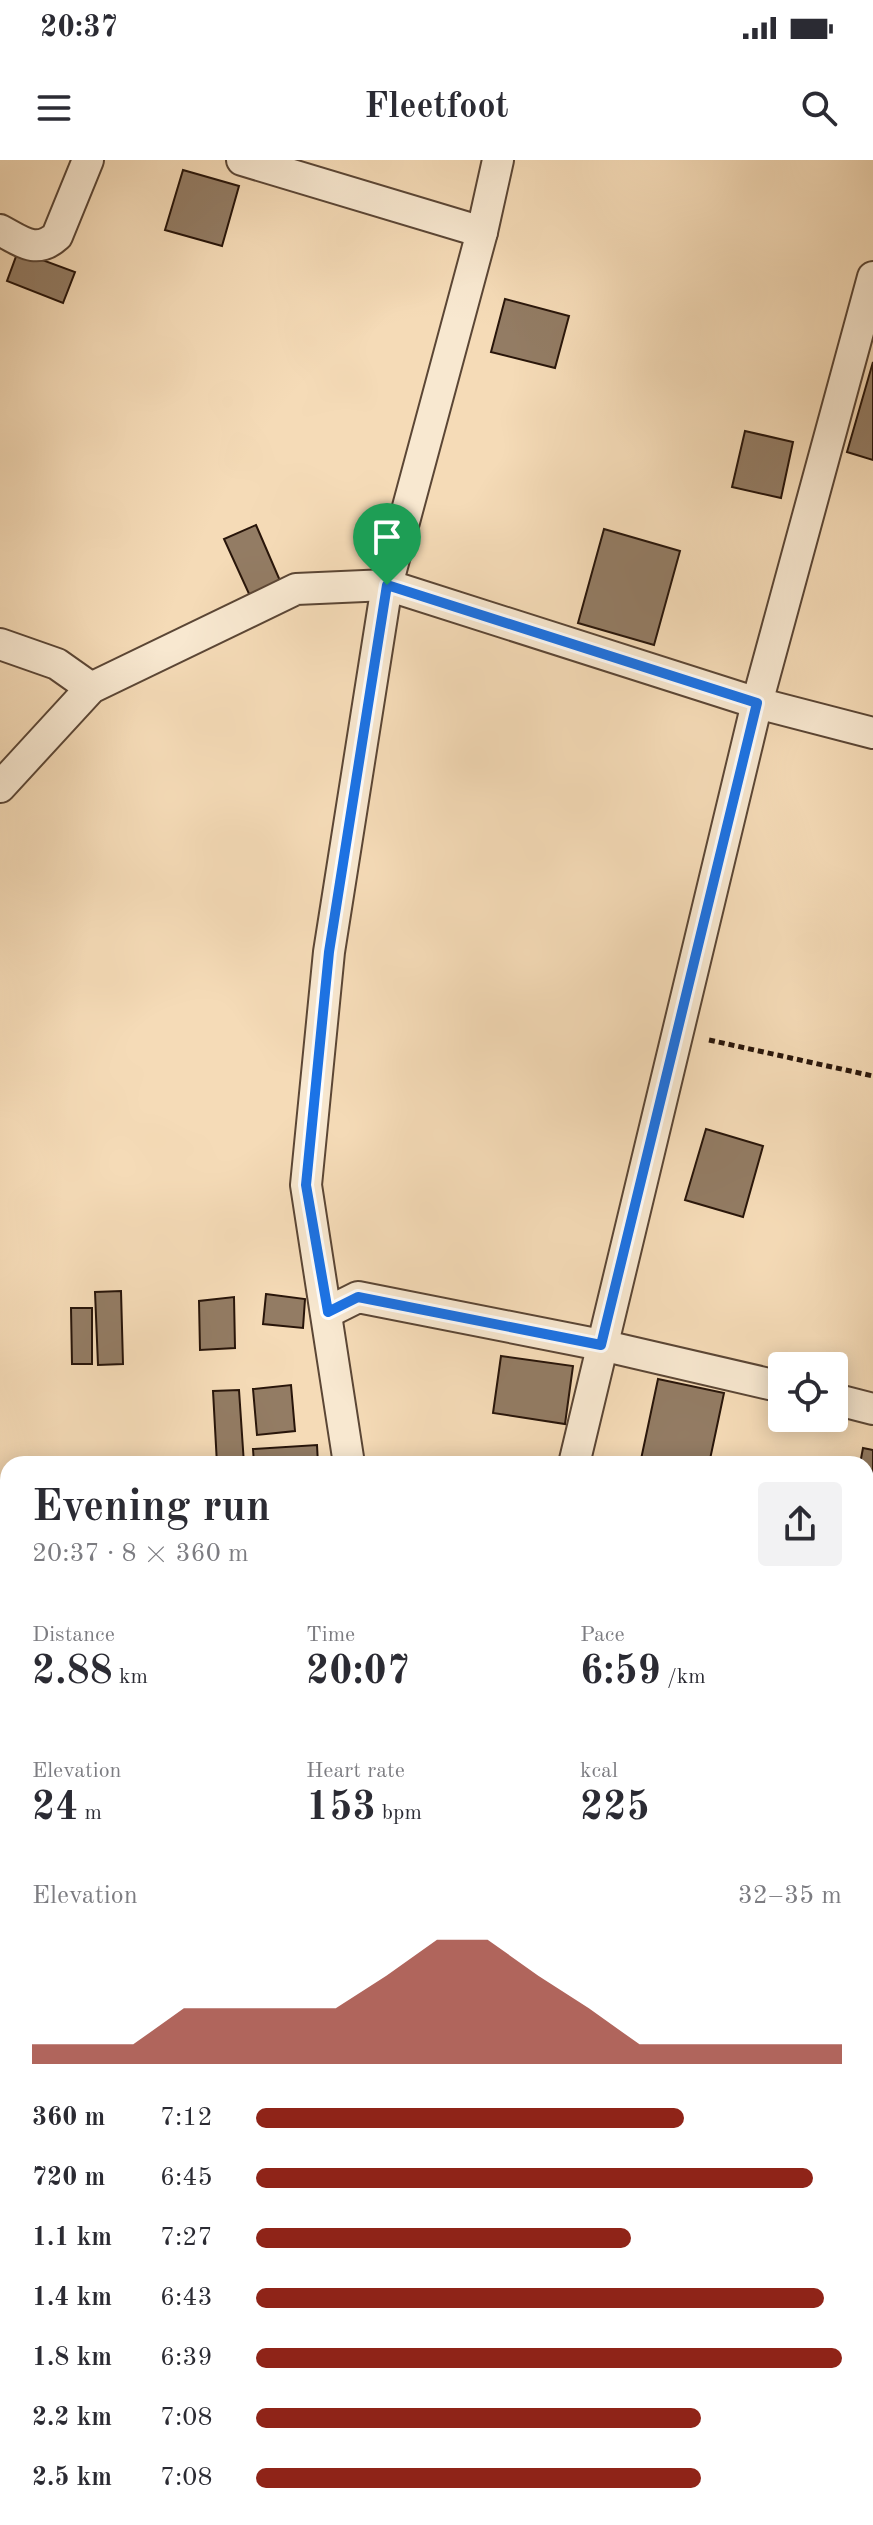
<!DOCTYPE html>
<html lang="en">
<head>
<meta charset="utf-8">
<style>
  :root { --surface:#fff; --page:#f2f2f3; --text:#2b2b33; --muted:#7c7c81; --accent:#8f2418 }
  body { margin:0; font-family:"Old Standard TT",serif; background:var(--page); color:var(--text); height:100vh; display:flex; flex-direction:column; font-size:30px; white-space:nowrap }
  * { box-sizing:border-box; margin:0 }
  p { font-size:26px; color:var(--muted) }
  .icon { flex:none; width:44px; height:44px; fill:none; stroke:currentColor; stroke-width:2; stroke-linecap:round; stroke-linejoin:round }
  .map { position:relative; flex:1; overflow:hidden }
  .drawer { position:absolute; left:0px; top:1296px; width:874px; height:1070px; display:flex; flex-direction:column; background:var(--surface); border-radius:24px 24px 0 0; box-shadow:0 4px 20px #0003 }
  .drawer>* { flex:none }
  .controls { position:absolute; left:768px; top:1192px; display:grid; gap:16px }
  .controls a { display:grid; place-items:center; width:80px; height:80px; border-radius:8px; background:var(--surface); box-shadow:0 4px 20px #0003; font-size:40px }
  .pin { position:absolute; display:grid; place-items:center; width:68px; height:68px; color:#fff; margin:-82px -34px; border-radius:50% 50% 50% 0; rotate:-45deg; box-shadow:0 0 8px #0007 }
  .pin .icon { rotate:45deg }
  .round { display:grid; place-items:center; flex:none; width:84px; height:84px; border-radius:8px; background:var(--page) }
  .head { display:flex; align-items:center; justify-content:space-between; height:136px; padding:0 32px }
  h1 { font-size:44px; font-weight:800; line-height:60px }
  .figures { display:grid; grid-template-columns:repeat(3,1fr); gap:12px; height:136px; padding:8px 32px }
  .figures div { display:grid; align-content:center }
  .figures b { font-size:40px; font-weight:800 }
  .figures small { font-size:22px; font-weight:400 }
  .figures p { font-size:22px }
  .chart { height:224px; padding:16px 32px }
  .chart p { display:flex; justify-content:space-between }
  .chart svg { width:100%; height:144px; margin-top:8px; fill:var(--accent); opacity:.7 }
  ul { padding:0 32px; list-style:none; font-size:26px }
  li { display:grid; grid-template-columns:128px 96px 1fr; align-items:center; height:60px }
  li i { height:20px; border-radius:10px; background:var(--accent) }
  .status { display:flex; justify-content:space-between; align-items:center; height:56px; padding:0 40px; background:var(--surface); direction:ltr }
  .status svg { height:22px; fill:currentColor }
  header { display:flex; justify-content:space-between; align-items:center; height:104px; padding:0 32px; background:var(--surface); font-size:36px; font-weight:800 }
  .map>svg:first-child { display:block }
  .building { fill:#937c64; stroke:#28150a; stroke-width:2 }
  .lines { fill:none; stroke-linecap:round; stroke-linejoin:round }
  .service-casing { stroke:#5b4635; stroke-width:20 }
  .minor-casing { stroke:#5b4635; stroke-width:34 }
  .path { stroke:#28150a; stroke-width:5; stroke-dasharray:6 4; stroke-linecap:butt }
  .service { stroke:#f8e8d0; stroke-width:16 }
  .minor { stroke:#f8e8d0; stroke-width:30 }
  .route-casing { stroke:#fff; stroke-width:16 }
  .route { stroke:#1a73e8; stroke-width:10 }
</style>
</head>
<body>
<div class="status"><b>20:37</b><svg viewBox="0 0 49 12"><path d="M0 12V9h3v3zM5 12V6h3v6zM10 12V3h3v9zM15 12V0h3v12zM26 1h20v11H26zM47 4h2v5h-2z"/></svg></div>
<header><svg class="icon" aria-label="menu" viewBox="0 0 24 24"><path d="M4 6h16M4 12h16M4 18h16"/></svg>Fleetfoot<svg class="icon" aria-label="search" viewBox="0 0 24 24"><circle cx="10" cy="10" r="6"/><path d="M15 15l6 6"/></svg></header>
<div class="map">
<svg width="873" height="2365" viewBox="0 0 873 2365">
  <rect width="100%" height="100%" fill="#f5dbb7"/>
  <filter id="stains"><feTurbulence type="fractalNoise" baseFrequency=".0025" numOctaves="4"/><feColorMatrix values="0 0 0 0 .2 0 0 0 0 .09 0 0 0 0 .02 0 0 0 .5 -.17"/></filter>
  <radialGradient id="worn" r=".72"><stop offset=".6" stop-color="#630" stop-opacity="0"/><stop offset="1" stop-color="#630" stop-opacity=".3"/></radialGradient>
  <g class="building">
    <path d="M183 10 239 26 222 86 165 70Z"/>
    <path d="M18 91 75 112 63 143 7 121Z"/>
    <path d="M505 139 569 156 555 208 491 192Z"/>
    <path d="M873 202V300L847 292Z"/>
    <path d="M745 271 793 282 781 338 732 327Z"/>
    <path d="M256 365 281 423 250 436 224 379Z"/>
    <path d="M604 369 680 391 654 485 578 463Z"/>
    <path d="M706 969 763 986 743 1057 685 1040Z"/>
    <path d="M121 1131 123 1204 98 1205 95 1132Z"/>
    <path d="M266 1134 305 1139 303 1168 263 1164Z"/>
    <path d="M234 1137 235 1188 200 1190 199 1141Z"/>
    <path d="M71 1148H92V1204H72Z"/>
    <path d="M501 1196 573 1206 565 1264 493 1253Z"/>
    <path d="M658 1219 724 1233 709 1304H640Z"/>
    <path d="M291 1225 295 1271 257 1275 253 1229Z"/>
    <path d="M239 1230 244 1304H217L213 1231Z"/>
    <path d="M317 1285 318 1304H254L253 1289Z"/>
    <path d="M863 1288 873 1290V1357L866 1355V1304H860Z"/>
    <path d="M866 1419 873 1420V1480L866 1478Z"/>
    <path d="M5 1516 8 1518V1633L0 1628V1524Z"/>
    <path d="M0 1920 8 1923V1948L0 1974Z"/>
    <path d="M866 2202 873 2207V2254L866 2265Z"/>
    <path d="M866 2281 873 2288V2348L866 2343Z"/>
    <path d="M628 2358H701L703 2365H630Z"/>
  </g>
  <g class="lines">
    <defs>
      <g id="service">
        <path d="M0 1465 8 1460"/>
        <path d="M0 1648 8 1654"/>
      </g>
      <g id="minor">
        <path d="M242 0 482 72"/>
        <path d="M0 70C21 81 36 95 57 76L88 0"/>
        <path d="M0 484 57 504 91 528"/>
        <path d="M0 627 91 528 296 429 387 425 757 543 873 573"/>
        <path d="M328 1152 358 1137 601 1185 782 1227"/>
        <path d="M834 1239 873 1249"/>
        <path d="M349 1304 306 1025 329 792 387 425 482 72 498 0"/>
        <path d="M574 1304 757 543 873 117"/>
        <path d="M866 1567 873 1568"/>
        <path d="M866 1838 873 1841"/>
        <path d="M0 2021 8 2020"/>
        <path d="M96 2358 98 2365"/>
        <path d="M619 2358 621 2365"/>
      </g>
    </defs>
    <use href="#service" class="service-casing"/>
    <use href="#minor" class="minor-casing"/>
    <path class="path" d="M709 880 873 916"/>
    <use href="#service" class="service"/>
    <use href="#minor" class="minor"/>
  </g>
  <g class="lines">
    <defs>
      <path id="route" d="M387 425 757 543 601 1185 358 1137 328 1152 306 1025 329 792Z"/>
    </defs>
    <use href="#route" class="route-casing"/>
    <use href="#route" class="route"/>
  </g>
  <rect width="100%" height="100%" filter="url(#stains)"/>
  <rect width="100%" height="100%" fill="url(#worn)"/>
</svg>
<div class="controls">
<a><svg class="icon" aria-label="locate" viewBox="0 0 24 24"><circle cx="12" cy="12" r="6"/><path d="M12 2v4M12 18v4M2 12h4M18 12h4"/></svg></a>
</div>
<div class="pin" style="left:387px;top:425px;background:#1e9e55"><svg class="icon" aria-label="arrive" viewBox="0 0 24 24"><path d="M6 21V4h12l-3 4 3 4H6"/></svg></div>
<section class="drawer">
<div class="head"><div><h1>Evening run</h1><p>20:37 · 8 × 360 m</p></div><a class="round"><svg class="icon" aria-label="share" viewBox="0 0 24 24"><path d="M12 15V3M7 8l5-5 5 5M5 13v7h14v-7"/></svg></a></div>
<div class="figures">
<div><p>Distance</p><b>2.88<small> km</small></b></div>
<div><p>Time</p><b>20:07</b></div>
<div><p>Pace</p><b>6:59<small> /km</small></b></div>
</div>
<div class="figures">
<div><p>Elevation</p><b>24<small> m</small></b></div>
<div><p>Heart rate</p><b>153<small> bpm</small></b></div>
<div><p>kcal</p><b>225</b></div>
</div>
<div class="chart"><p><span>Elevation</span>32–35 m</p>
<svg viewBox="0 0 160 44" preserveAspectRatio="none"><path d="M0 44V38L10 38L20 38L30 27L40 27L50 27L60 27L70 17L80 6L90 6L100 17L110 27L120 38L130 38L140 38L150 38L160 38V44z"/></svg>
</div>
<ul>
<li><b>360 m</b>7:12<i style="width:73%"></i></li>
<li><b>720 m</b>6:45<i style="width:95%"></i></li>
<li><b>1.1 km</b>7:27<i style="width:64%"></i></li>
<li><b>1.4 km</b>6:43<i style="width:97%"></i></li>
<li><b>1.8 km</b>6:39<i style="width:100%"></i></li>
<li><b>2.2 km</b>7:08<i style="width:76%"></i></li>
<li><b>2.5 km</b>7:08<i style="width:76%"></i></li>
</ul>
</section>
</div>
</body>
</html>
